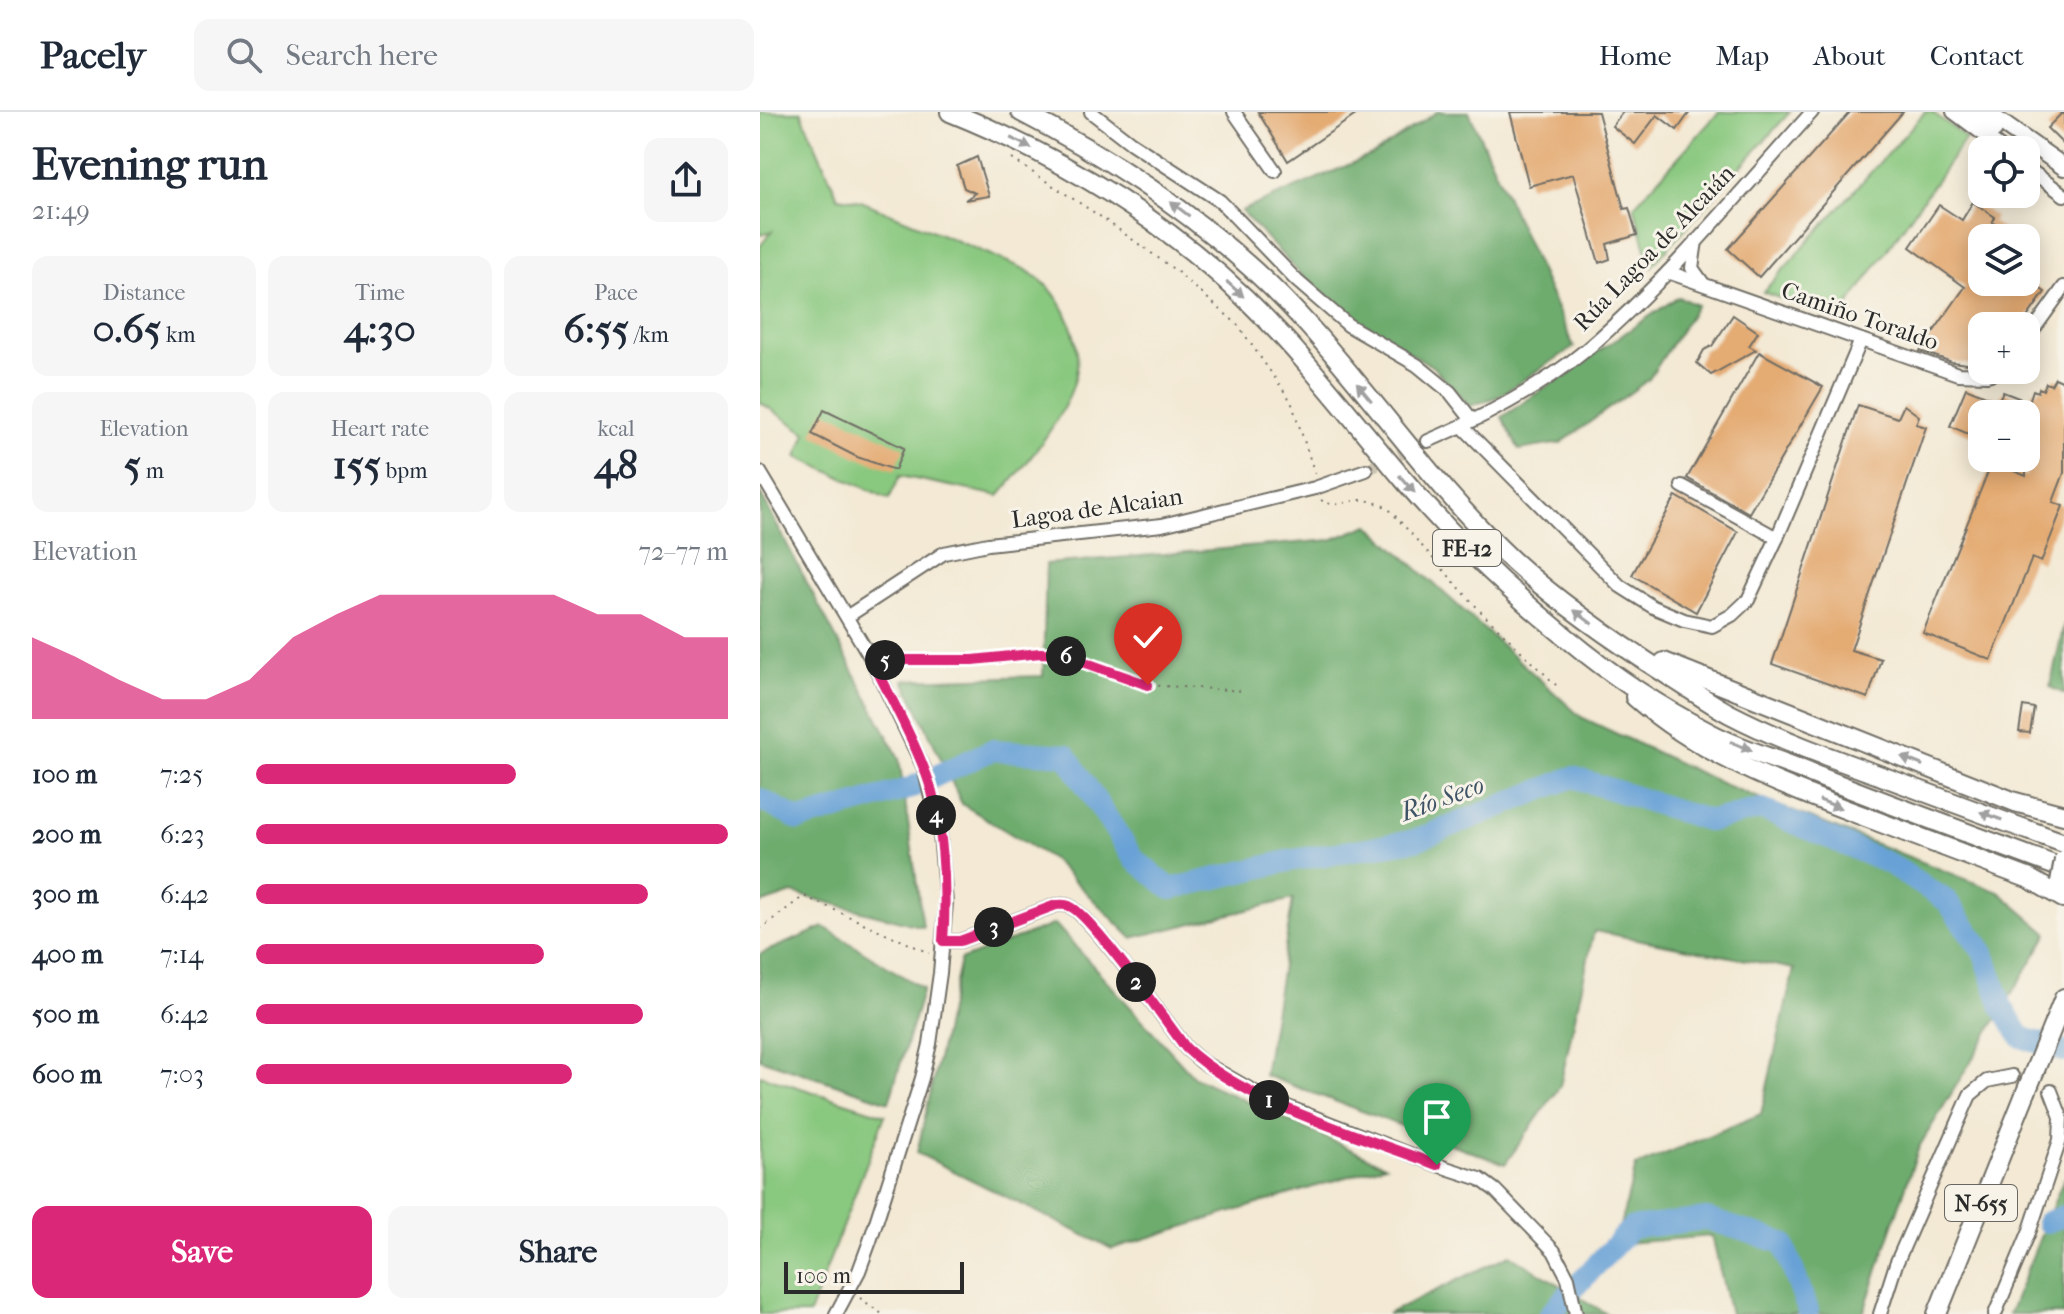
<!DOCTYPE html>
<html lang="en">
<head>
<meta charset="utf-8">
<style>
  :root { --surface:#fff; --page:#f6f6f7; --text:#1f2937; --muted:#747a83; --line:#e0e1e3; --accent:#db2777 }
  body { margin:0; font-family:"IM FELL French Canon",serif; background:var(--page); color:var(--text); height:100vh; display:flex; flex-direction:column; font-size:30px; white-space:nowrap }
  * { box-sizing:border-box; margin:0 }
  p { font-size:26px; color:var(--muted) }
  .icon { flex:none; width:44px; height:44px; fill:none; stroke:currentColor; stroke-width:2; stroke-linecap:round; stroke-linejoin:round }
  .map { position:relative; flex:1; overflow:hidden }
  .panel { display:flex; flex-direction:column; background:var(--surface); width:760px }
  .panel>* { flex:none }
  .buttons { position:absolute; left:1208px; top:24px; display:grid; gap:16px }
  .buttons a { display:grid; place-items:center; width:72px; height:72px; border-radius:16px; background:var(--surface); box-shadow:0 4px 20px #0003; font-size:40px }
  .scale { position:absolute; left:24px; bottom:20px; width:180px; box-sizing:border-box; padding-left:8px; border:4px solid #2b2b2b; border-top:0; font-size:22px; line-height:28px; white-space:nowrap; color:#2b2b2b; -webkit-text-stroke:6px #f7f3e8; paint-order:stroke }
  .pin { position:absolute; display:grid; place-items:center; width:68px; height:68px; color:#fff; margin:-82px -34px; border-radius:50% 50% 50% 0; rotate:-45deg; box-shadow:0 0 8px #0007 }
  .pin .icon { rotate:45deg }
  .km { position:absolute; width:40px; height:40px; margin:-20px; border-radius:50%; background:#222; color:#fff; font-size:22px; line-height:40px; text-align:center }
  .round { display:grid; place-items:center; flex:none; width:84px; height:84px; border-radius:16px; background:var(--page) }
  .head { display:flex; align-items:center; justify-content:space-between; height:136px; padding:0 32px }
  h1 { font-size:44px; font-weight:700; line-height:60px }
  .figures { display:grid; grid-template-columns:repeat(3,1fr); gap:12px; height:136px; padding:8px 32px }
  .figures div { display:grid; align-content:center; border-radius:16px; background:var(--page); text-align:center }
  .figures b { font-size:40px; font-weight:700 }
  .figures small { font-size:22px; font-weight:400 }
  .figures p { font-size:22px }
  .chart { height:224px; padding:16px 32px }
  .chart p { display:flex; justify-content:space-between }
  .chart svg { width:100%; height:144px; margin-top:8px; fill:var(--accent); opacity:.7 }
  .action { display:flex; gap:16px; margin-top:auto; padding:16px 32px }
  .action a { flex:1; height:92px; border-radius:16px; background:var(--accent); color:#fff; font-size:32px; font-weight:700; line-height:92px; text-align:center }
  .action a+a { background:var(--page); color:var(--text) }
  ul { padding:0 32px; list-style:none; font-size:26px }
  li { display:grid; grid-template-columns:128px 96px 1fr; align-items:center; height:60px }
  li i { height:20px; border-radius:10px; background:var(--accent) }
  header { display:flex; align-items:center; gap:48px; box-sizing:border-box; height:112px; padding:0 40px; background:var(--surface); border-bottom:2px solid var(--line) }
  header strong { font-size:38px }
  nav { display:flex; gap:44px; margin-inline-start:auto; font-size:28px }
  .search { width:560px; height:72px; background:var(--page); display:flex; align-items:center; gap:20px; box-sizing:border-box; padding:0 28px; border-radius:16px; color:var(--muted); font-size:30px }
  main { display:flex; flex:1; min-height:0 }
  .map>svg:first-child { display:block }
  .green { fill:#89c87f; stroke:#5a7a55; stroke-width:2 }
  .forest { fill:#6eac6e; stroke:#4c6c4c; stroke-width:2 }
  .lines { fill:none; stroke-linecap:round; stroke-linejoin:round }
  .river { stroke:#67a1d6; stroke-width:22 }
  .building { fill:#e4ab73 }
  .minor-tunnel { stroke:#cbc3b2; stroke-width:12; stroke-dasharray:12 6; stroke-linecap:butt }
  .minor-casing { stroke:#716e66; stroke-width:16 }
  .major-casing { stroke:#716e66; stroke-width:20 }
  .highway-casing { stroke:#716e66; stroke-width:22 }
  .path { stroke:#716e66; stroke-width:2; stroke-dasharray:2 6; stroke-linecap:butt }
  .minor { stroke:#fff; stroke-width:12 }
  .major { stroke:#fff; stroke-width:16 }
  .highway { stroke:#fff; stroke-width:18 }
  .highway-bridge-casing { stroke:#716e66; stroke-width:22; stroke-linecap:butt }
  .highway-bridge { stroke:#fff; stroke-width:18 }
  .oneway { fill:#a0a0a0 }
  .route-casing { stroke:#fff; stroke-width:16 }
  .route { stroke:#db2777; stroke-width:10 }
  .labels { text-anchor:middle; stroke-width:6; stroke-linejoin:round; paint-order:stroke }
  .shield { fill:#f7f3e8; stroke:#686764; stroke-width:2 }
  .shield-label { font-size:22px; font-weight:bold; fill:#2b2b2b }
  .street-label { font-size:24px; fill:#2b2b2b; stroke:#f7f3e8 }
  .water-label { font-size:26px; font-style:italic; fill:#405467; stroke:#f7f3e8 }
</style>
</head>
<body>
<header>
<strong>Pacely</strong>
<div class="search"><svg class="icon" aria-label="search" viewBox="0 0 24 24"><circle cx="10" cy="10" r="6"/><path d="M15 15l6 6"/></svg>Search here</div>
<nav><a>Home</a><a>Map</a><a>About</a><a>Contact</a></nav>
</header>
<main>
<section class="panel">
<div class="head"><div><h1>Evening run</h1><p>21:49</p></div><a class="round"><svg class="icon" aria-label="share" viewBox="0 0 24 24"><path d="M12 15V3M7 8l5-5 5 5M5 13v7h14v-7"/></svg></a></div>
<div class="figures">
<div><p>Distance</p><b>0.65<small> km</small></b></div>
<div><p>Time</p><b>4:30</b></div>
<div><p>Pace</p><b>6:55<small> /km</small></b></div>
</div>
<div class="figures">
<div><p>Elevation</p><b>5<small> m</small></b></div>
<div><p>Heart rate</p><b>155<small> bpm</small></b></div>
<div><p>kcal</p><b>48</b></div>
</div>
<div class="chart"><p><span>Elevation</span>72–77 m</p>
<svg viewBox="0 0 160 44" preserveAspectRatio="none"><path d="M0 44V19L10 25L20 32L30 38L40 38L50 32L60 19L70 12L80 6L90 6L100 6L110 6L120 6L130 12L140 12L150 19L160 19V44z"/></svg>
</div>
<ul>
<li><b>100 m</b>7:25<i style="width:55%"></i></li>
<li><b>200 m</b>6:23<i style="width:100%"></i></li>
<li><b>300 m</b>6:42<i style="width:83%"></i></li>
<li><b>400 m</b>7:14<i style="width:61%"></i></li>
<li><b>500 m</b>6:42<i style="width:82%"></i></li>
<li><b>600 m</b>7:03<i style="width:67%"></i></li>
</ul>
<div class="action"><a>Save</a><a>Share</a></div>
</section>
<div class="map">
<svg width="1304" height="1202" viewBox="0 0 1304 1202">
  <rect width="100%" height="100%" fill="#f7f3e8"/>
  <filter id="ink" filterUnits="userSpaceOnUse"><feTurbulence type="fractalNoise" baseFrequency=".0125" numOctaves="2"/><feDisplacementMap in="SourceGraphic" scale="16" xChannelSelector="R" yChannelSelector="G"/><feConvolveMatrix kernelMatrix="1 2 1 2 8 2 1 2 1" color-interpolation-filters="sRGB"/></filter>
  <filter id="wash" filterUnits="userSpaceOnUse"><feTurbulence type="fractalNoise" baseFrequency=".006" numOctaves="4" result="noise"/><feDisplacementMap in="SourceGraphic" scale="32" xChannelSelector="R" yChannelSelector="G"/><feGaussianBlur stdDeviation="1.8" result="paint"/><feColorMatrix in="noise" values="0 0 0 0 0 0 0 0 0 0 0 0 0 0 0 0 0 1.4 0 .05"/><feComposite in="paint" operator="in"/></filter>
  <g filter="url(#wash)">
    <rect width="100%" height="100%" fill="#f3e9d4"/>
    <g class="green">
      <path d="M0 0H41L78 85 101 89 265 157C271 162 279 166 285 172 306 191 320 229 317 257 312 298 265 354 239 384L140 364 129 387 37 345 46 321 0 290V134L12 119 0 123Z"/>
      <path d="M959 0H1030L891 155 874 94Z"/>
      <path d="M1165 0H1172L1206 26 1078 208 1003 180Z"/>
      <path d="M0 963 125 1003 49 1202H0Z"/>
    </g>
    <g class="forest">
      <path d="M677 0H709L814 235 737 285 710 294 673 255 595 206 542 164 481 99 614 42Z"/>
      <path d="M918 185 937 193 889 267 801 331 759 338 742 305Z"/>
      <path d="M0 381 139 646 163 815 32 781 0 792Z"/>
      <path d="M609 413 821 605 963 672 1239 780 1288 822 1159 1035 1103 1202H970L952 1124 855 1132 876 1054 1001 1002 1034 857 834 819 800 974 745 1052 504 963 533 787 372 826 292 747 202 692 144 568 283 564 286 452 571 428Z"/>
      <path d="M1304 512V582L1290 575Z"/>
      <path d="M295 812 434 965 625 1053 352 1137 157 1041 200 848Z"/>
      <path d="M64 815 163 877 129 990 0 947V842Z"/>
      <path d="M1304 1066V1202H1249Z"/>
      <path d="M750 1143 847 1202H627Z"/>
    </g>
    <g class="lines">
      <g class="river">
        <path d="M0 687 39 708 148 677 232 638 306 643 374 747 411 777 528 749 656 728 813 665 950 709 1001 697 1130 752 1187 789 1224 841 1242 895 1261 925 1304 939"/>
        <path d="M1287 1110 1304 1104"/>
        <path d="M790 1202 871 1116 947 1107 1023 1131 1048 1198"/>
      </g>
    </g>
    <g id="blocks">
      <g class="building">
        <path d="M498 0H600L528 49Z"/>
        <path d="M750 0H838L864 97 869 96 877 123 847 132 850 147 839 151 813 62 769 74Z"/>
        <path d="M863 0H930L917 18 897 3 875 32 852 14Z"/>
        <path d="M1090 0H1143L999 165 968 137Z"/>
        <path d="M1303 0H1304V33L1287 16Z"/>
        <path d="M217 45 229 84 205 88 215 81 204 76 197 54Z"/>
        <path d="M1213 90 1235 105 1232 110 1255 126H1222V170H1270L1285 180 1261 214H1222V254L1192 250 1160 239 1205 175 1150 135 1179 93 1202 108Z"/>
        <path d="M973 203 998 220 989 234 996 238 951 263 937 251 944 238 952 234Z"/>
        <path d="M999 240 1063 275 989 401 927 366Z"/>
        <path d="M1295 266 1304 270V361L1293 390 1303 394 1281 450 1272 446 1231 548 1163 521 1232 350 1266 364V302H1222V328L1190 314 1206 276 1238 289 1243 280 1269 290 1273 278 1278 280 1279 276 1283 278 1286 271 1291 273Z"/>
        <path d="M1098 293 1138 306 1144 293 1159 304 1156 312 1166 315 1091 538 1121 547 1108 586 1012 552Z"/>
        <path d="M64 298 144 336 135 358 97 345 52 322Z"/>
        <path d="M916 384 978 420 936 500 872 463Z"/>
        <path d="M1263 594 1274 596 1270 621 1259 620Z"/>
      </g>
    </g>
  </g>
  <g filter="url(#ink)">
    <use href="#blocks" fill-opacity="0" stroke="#716e66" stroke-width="2"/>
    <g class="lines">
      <g class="minor-tunnel">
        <path d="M606 358 668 329"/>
        <path d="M1252 964 1291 979"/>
      </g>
      <defs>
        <g id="minor">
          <path d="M331 0 371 31 460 89 537 169 588 213 657 253 690 280 712 308"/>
          <path d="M474 0 515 59"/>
          <path d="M1193 0 1244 38"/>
          <path d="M1266 55 1304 83"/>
          <path d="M936 129 932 156 942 170"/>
          <path d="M908 160 1198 262 1227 263 1243 258"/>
          <path d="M1266 228 1304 175"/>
          <path d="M702 314 860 474 893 495 924 508 952 514 972 503 988 488 1017 426 1101 228"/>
          <path d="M668 329C722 306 780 276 826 238 909 167 979 81 1052 0"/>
          <path d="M0 360 112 548 164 656 180 722 186 791 180 861 170 932 162 966 110 1129 99 1159 76 1202"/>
          <path d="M922 374 1017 426"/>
          <path d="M88 504 184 441 228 432 402 413 555 376 606 358"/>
          <path d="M183 829H200L296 793C301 793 305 792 309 794 329 801 408 912 426 936L442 950 507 987 677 1053 720 1067 735 1078 794 1139 808 1166 816 1202"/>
          <path d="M1120 1202 1136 1152 1210 983 1227 969 1252 964"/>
          <path d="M1235 1202 1270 1118 1300 1028 1301 1005 1291 979"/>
        </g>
        <g id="major">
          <path d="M1210 0 1234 18"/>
          <path d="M1226 0 1304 55"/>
        </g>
        <g id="highway">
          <path d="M190 0C299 44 401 105 485 186 543 242 592 307 644 368 693 426 748 478 807 526 849 561 901 596 950 621 978 636 1010 645 1040 657 1127 692 1216 724 1304 757"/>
          <path d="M261 0C368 55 466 122 547 212 617 289 675 376 752 448 800 492 854 529 909 564 929 576 949 591 970 602 1020 628 1074 647 1127 666 1186 688 1245 710 1304 731"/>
          <path d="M904 550 1255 690 1304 703"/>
          <path d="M875 585C939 642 1023 674 1103 704 1158 725 1214 746 1270 767L1303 786"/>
          <path d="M1294 911 1304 886"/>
          <path d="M1177 1202 1266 980"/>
        </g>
      </defs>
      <use href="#minor" class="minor-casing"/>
      <use href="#major" class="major-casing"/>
      <use href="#highway" class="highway-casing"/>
      <g class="path">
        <path d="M252 47 341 105 415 158 477 212 531 289 555 362"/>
        <path d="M561 388C575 397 585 389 601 388 611 388 619 392 628 396L722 501 796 573"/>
        <path d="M124 548H213L280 541 301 542 388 573 485 579"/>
        <path d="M0 817 44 784 169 841"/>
        <path d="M100 1186 122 1202"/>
      </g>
      <use href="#minor" class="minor"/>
      <use href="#major" class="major"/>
      <use href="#highway" class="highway"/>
      <defs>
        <g id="highway-bridge">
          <path d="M1300 770 1304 748"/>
          <path d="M1266 980 1294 911"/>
        </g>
      </defs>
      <use href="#highway-bridge" class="highway-bridge-casing"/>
      <use href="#highway-bridge" class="highway-bridge"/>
    </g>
    <defs><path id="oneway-solid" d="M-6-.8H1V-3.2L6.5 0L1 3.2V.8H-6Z" transform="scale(2)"/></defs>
    <g class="oneway">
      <use href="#oneway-solid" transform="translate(261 31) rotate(26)"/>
      <use href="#oneway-solid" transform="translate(420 97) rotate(-143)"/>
      <use href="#oneway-solid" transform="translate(475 177) rotate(42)"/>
      <use href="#oneway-solid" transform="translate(604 280) rotate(-130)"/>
      <use href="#oneway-solid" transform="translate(647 372) rotate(48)"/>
      <use href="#oneway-solid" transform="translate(823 505) rotate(-143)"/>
      <use href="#oneway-solid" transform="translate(981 634) rotate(22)"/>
      <use href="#oneway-solid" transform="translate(1152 649) rotate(-158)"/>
      <use href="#oneway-solid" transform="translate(1070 692) rotate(21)"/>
      <use href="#oneway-solid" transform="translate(1231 704) rotate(-160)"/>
    </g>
  </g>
  <g class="lines" filter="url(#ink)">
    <defs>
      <path id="route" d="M388 573 301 542 280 541 213 548H112C129 583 149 618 163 654 184 703 187 777 183 829H200L296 793C300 793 305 792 309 794 329 800 408 912 426 936 485 991 601 1024 677 1053"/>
    </defs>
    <use href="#route" class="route-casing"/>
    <use href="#route" class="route"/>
  </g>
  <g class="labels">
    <g class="shield">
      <rect x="673" y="418" width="68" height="36" rx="6"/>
      <rect x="1185" y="1073" width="72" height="36" rx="6"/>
    </g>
    <g class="shield-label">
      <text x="707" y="444">FE-12</text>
      <text x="1221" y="1099">N-655</text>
    </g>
    <g class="street-label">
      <text transform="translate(894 136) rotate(-46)" y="8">Rúa Lagoa de Alcaián</text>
      <text transform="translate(1100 204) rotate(19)" y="8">Camiño Toraldo</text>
      <text transform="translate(337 396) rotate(-8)" y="8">Lagoa de Alcaian</text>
    </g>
    <g class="water-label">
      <text transform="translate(682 686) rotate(-20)" y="9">Río Seco</text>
    </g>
  </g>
</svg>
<div class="buttons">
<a><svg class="icon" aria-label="locate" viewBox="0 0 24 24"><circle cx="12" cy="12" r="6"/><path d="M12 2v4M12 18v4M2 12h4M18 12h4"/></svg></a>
<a><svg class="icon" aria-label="layers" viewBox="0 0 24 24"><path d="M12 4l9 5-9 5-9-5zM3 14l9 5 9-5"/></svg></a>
<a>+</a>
<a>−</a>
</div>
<div class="scale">100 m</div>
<div class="pin" style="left:677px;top:1053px;background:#1e9e55"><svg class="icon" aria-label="arrive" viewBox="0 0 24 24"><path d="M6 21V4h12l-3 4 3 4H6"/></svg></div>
<div class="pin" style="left:388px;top:573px;background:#d93025"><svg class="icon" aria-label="check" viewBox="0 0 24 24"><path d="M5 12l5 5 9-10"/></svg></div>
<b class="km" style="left:509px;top:988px">1</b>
<b class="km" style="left:376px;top:870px">2</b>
<b class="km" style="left:234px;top:815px">3</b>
<b class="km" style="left:176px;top:703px">4</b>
<b class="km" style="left:125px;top:548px">5</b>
<b class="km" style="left:306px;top:544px">6</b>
</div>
</main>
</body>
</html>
